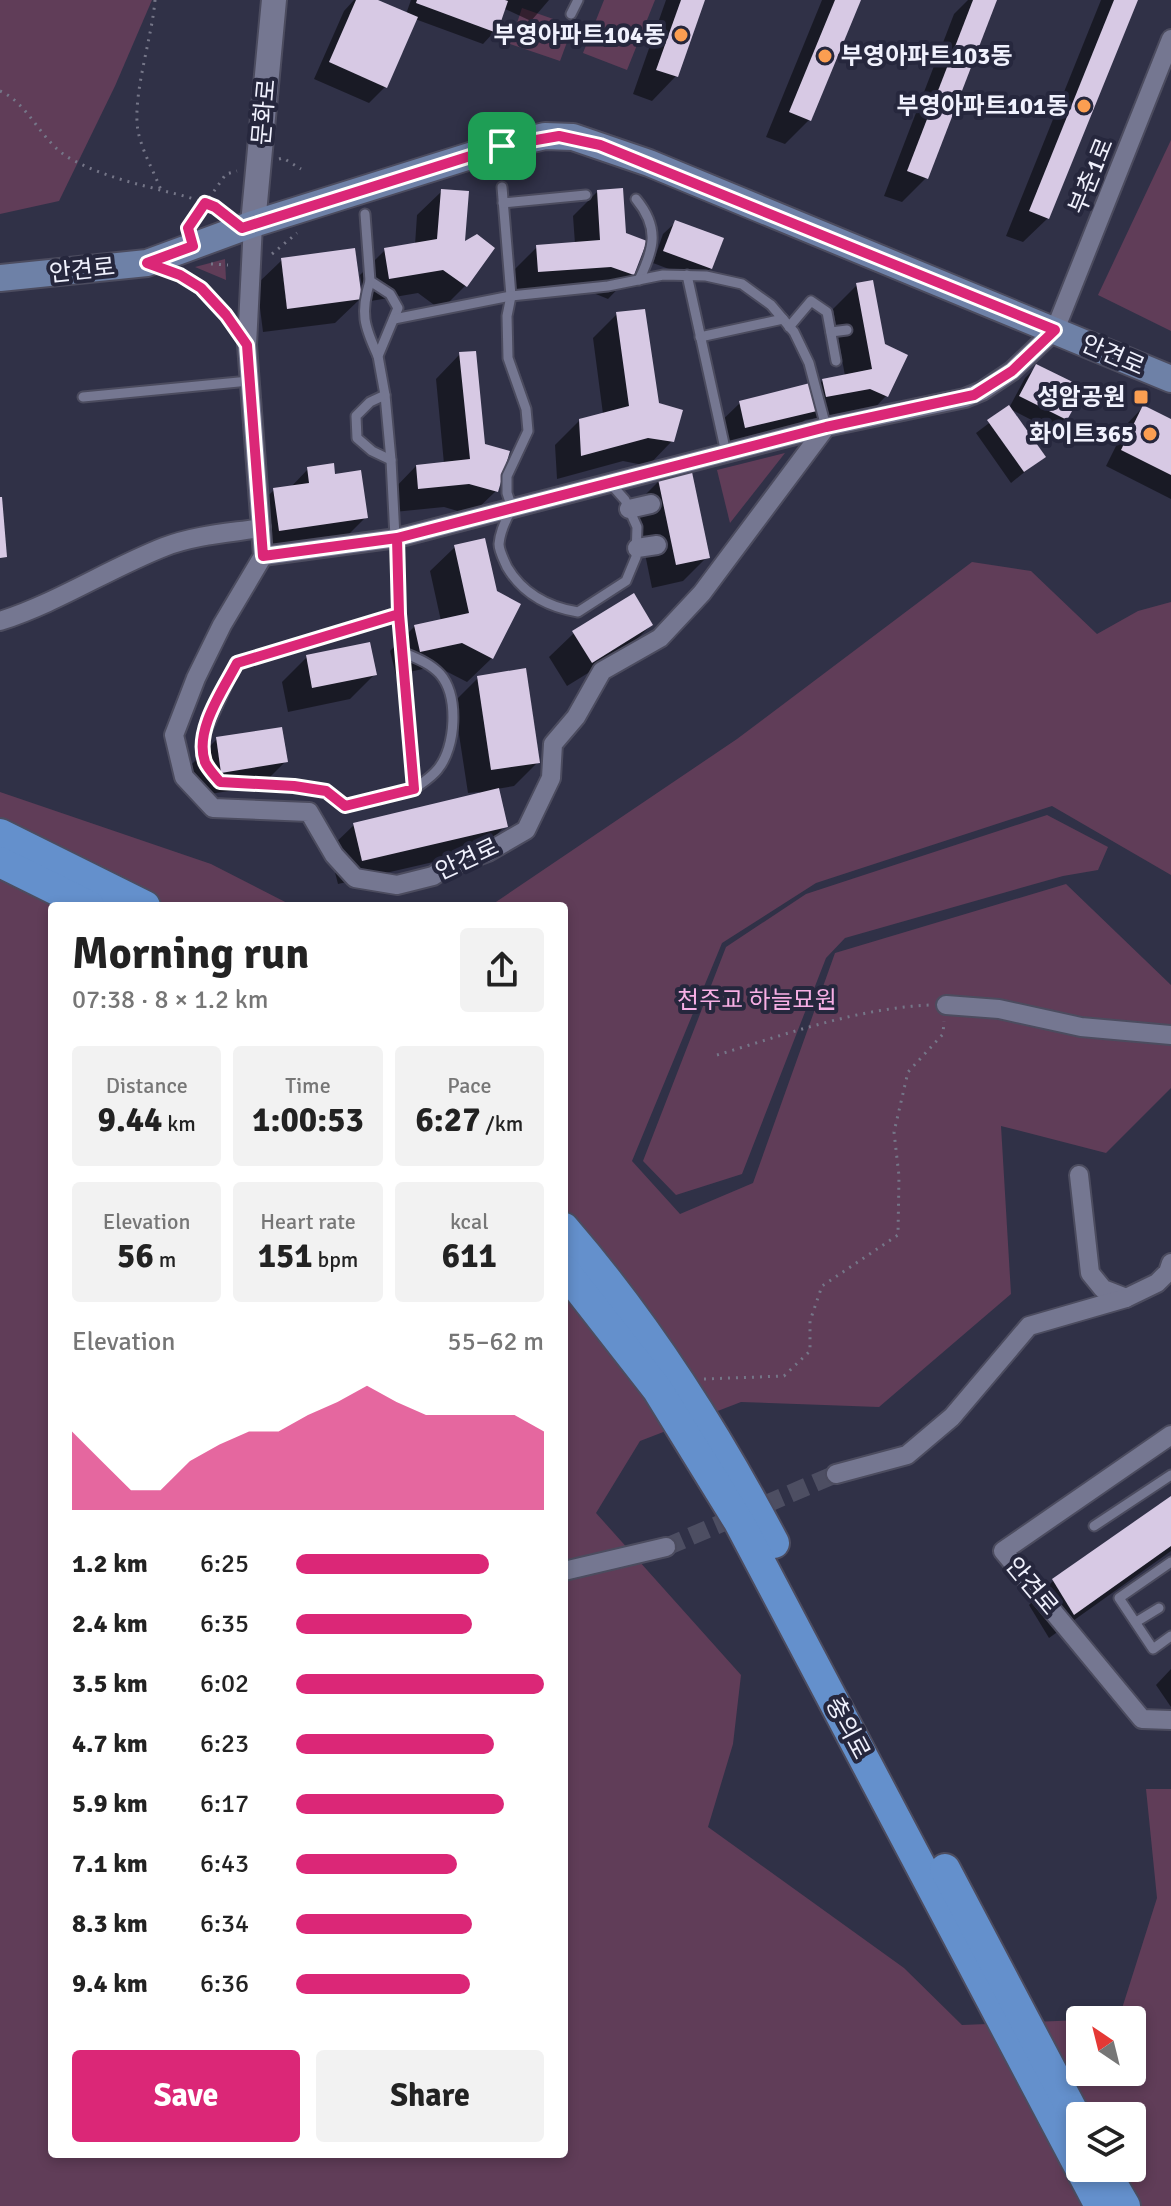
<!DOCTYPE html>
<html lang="en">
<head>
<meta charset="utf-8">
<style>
  :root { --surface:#fff; --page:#f2f2f2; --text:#222; --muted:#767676; --accent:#db2777 }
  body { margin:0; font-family:Signika,"Noto Sans KR",sans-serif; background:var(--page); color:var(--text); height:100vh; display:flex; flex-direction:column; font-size:30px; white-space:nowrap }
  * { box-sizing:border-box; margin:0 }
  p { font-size:26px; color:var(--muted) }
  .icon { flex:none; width:44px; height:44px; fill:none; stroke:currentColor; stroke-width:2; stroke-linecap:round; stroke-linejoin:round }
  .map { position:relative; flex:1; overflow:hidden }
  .sheet { position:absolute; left:48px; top:902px; width:520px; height:1256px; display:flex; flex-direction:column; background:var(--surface); border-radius:8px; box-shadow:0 4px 12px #0003 }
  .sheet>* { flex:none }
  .needle { width:52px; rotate:325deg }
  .fabs { position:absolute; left:1066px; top:2006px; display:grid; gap:16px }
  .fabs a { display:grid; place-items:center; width:80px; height:80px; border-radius:8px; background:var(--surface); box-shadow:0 4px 12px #0003; font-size:40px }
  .pin { position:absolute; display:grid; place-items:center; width:68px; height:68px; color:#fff; margin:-34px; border-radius:16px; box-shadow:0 4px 12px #0006 }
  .round { display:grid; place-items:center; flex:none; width:84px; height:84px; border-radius:8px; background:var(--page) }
  .overview { display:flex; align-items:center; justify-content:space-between; height:136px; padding:0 24px }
  h1 { font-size:44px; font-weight:700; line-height:60px }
  .metrics { display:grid; grid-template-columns:repeat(3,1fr); gap:12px; height:136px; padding:8px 24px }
  .metrics div { display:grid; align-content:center; border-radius:8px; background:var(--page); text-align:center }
  .metrics b { font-size:34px; font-weight:700 }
  .metrics small { font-size:22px; font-weight:400 }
  .metrics p { font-size:22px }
  .chart { height:224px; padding:16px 24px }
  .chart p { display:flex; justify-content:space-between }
  .chart svg { width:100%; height:144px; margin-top:8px; fill:var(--accent); opacity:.7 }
  .cta { display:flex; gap:16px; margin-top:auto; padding:16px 24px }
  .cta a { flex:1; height:92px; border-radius:8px; background:var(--accent); color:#fff; font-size:32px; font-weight:700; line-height:92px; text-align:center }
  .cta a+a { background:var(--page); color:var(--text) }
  ul { padding:0 24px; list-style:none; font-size:26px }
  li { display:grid; grid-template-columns:128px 96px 1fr; align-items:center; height:60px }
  li i { height:20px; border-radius:10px; background:var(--accent) }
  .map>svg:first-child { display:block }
  .green { fill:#603d58; fill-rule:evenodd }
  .shadow { fill:#0007 }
  .building { fill:#d7c9e4 }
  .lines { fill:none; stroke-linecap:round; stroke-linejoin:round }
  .minor-tunnel { stroke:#4d4e62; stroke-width:18; stroke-dasharray:18 9; stroke-linecap:butt }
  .service-casing { stroke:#4c4c5f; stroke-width:13 }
  .minor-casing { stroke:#4c4c5f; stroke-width:22 }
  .tertiary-casing { stroke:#4c4c5f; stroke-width:28 }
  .secondary-casing { stroke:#4c4c5f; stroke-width:30 }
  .trunk-casing { stroke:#4c4c5f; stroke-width:34 }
  .path { stroke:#757688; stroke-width:3; stroke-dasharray:2 6; stroke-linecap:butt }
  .service { stroke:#757791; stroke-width:9 }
  .minor { stroke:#757791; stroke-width:18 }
  .tertiary { stroke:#757791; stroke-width:24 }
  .secondary { stroke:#6e81a7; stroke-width:26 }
  .trunk { stroke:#6490cc; stroke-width:30 }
  .route-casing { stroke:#fff; stroke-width:16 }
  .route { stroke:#db2777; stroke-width:10 }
  .poi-dot { fill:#fb9e51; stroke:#26273d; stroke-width:3 }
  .labels { text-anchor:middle; stroke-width:8; stroke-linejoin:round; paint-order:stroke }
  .poi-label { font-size:24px; font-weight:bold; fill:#f0f1fd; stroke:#26273d; text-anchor:end }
  .street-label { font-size:24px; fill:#f0f1fd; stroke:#26273d }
  .park-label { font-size:24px; fill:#f7afe5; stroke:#26273d }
</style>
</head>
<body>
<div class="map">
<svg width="1171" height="2206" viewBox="0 0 1171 2206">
  <rect width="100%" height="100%" fill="#303147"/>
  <g class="green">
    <path d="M0 0H152L115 86 59 201 0 214Z"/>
    <path d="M604 0H655L627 70 583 53Z"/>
    <path d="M522 8 573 26 560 61 510 44Z"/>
    <path d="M1171 140V331L1098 295Z"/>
    <path d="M225 259 226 280 195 267Z"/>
    <path d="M785 453 730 523 717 470Z"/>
    <path d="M972 562 1031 571 1097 634 1138 611 1171 602V875L1052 806 816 883 722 943 632 1161 680 1214 753 1183 835 953 1066 884 1171 985V1088L1106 1153 1001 1126 1011 1294 879 1407 741 1402 640 1441 596 1513 741 1675 733 1744 708 1827 904 1968 962 2025 1080 2020V2072H1132V2020H1088L1119 2018 1157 1898 1146 1789H1171V2206H0V792L211 864 293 906H52V2154H564V906H490L737 739ZM1080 2116H1132V2168H1080Z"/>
    <path d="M1047 815 1108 847 1098 870 1063 876 845 938 826 958 742 1174 676 1195 643 1161 726 947 806 894Z"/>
  </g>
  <g class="shadow">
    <path d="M354 0H373L406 14 411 0H549L531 21 503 8 495 31 483 44 415 19 386 86 369 103 314 79 344 11Z"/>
    <path d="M666 0H703L676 76 652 101 633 94Z"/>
    <path d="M822 0H859L809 120 785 144 766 137Z"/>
    <path d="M968 0H995L926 178 902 202 884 196 954 14Z"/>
    <path d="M1101 0H1136L1048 218 1023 242 1006 236Z"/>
    <path d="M442 191 463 244 493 248 465 286 441 310 418 293 365 302 360 275 385 250 415 245 417 215Z"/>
    <path d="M597 192 624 234 632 274 608 299 586 290 514 296 513 271 537 247 575 244 573 216Z"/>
    <path d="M676 222 711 268 698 280 653 263 663 234Z"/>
    <path d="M282 260 360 299 335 323 263 332 257 284Z"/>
    <path d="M857 285 883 346 905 356 886 396 862 421 845 413 805 420 790 435 721 452 715 427 740 403 810 393 823 380 845 376 833 309Z"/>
    <path d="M617 314 672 441 648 466 623 461 557 479 555 445 580 420 603 414 593 338Z"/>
    <path d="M460 354 496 491 471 515 444 507 394 512 392 491 416 466 444 464 436 379Z"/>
    <path d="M1037 366 1065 419 1053 431 1010 409 1043 457 1011 483 976 433 1009 408 1025 378Z"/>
    <path d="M1143 407 1171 421V499L1106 466 1127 424Z"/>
    <path d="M308 469 334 476 366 517 342 541 255 555 249 514 274 490 290 488Z"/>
    <path d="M659 481 707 557 683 581 652 588 635 505Z"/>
    <path d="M455 547 492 658 467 682 436 666 396 675 390 651 414 627 441 621 430 571Z"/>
    <path d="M651 625 627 649 567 686 549 657 574 633Z"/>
    <path d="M307 657 375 674 350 699 288 712 282 682Z"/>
    <path d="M478 678 538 762 514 786 497 789 505 826 481 851 338 884 329 849 354 825 480 795 479 792 468 793 454 702Z"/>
    <path d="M217 739 286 761 261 786 197 796 192 764Z"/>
    <path d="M1171 1498V1551L1049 1638 1029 1605 1054 1580Z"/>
    <path d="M1171 1669V1707L1156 1685Z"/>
  </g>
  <g class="building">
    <path d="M356 0H378L418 17 387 88 329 62Z"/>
    <path d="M417 0H505L508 1 497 33 416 3Z"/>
    <path d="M681 0H705L678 77 656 70Z"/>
    <path d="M835 0H861L811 121 789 112Z"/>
    <path d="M973 0H997L928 179 907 171Z"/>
    <path d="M1114 0H1138L1049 219 1029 211Z"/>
    <path d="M623 188 626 233 647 241 634 275 611 267 538 272 536 245 600 240 597 190Z"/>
    <path d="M441 189 469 191 465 241 477 234 495 248 467 287 443 270 389 279 384 248 437 239Z"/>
    <path d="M675 220 724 238 712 269 663 251Z"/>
    <path d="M355 248 362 299 287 309 281 258Z"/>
    <path d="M873 280 885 344 908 355 888 397 870 389 826 397 822 379 872 369 856 283Z"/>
    <path d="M645 309 659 403 683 410 674 442 648 438 581 456 579 419 629 406 616 312Z"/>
    <path d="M476 351 485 444 510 451 498 492 469 484 418 489 416 465 470 459 459 352Z"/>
    <path d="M1036 364 1085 388 1067 420 1019 396Z"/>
    <path d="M810 383 817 411 745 428 739 401Z"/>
    <path d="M1009 405 1046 457 1024 472 987 420Z"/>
    <path d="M1143 405 1171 419V475L1121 450Z"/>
    <path d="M334 463 335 474 361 470 368 518 279 531 273 488 309 483 307 467Z"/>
    <path d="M692 472 710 558 676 565 658 479Z"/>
    <path d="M0 497H2L7 557 0 558Z"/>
    <path d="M485 538 497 591 521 604 493 659 462 643 420 652 414 625 469 613 454 545Z"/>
    <path d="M634 593 653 625 592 663 572 631Z"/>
    <path d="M370 642 377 675 312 688 306 655Z"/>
    <path d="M526 668 540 763 491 770 477 676Z"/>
    <path d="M282 727 288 762 221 773 216 737Z"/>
    <path d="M499 788 508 827 362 861 353 823Z"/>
    <path d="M1171 1496V1546L1074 1615 1052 1579Z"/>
  </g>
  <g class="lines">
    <path class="minor-tunnel" d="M666 1547 836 1474"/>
    <defs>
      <g id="service">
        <path d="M571 14 578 0"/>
        <path d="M502 187 511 296 507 316 508 358 526 409 528 431 507 476V493L512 508C506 519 500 531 499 544 499 551 504 560 507 567 523 594 547 607 578 612L626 581 636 557 637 527 625 500 610 483"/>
        <path d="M636 199C660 228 654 249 639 280"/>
        <path d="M503 203 586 195"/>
        <path d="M365 214 370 281 390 294 398 308 378 356 385 395 391 460 399 614 237 663 203 738 205 764 220 782 294 786 326 791 345 806 414 789 399 614"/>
        <path d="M157 267C196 277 224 307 244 341"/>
        <path d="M687 275 726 453"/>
        <path d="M370 281C360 313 364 326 378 356"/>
        <path d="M394 319 511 296 608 286 663 275 706 276 742 284 771 305 794 332 809 363 826 427"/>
        <path d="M789 327 811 301 827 312 836 361"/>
        <path d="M831 332 847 330"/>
        <path d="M700 337 783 319"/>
        <path d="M385 395 370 402 356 416 357 438 372 451 391 460"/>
        <path d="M83 397 249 381"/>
        <path d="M402 652C416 658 430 663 440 674 459 696 456 747 438 769 432 777 422 783 414 789"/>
        <path d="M1094 1526 1171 1475"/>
        <path d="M1171 1562 1119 1598 1153 1649 1171 1636"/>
        <path d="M1136 1622 1159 1608"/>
      </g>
      <g id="minor">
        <path d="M253 224 247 345 263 556 222 625 196 678 174 735 184 777 213 808 309 812 334 855 355 878 397 885 433 876 445 868 488 852 526 830 551 778 553 744 576 717 602 671 660 638 702 593 826 427"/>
        <path d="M629 509 651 504"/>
        <path d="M637 548 657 545"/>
        <path d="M263 556 397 538 826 427 965 398 982 391 1012 371 1055 330 1171 39"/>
        <path d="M0 621C57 603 108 569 164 547 195 535 229 533 261 528"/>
        <path d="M946 1005 999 1009 1081 1027 1171 1035"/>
        <path d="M1079 1175 1090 1273 1103 1289 1126 1298"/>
        <path d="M1171 1435 1003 1551 1142 1719 1171 1720"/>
        <path d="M836 1474 907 1455 952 1417 1029 1326 1126 1298 1157 1283 1168 1272 1171 1263"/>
        <path d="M564 1571 666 1547"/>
      </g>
      <path id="tertiary" d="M253 224 274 0"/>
      <path id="secondary" d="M0 278 147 263 253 224 502 146 545 136 573 137 649 163 1171 379"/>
      <g id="trunk">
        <path d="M0 834 145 906"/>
        <path d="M0 862 89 906"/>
        <path d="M564 1228C647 1324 715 1431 774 1543"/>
        <path d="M564 1270 657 1389 739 1522 1100 2206"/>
        <path d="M945 1869 1080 2125"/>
        <path d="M1103 2168 1125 2206"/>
      </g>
    </defs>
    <use href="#service" class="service-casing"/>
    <use href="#minor" class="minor-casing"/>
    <use href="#tertiary" class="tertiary-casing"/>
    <use href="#secondary" class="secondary-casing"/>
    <use href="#trunk" class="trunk-casing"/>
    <g class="path">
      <path d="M155 0C152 39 132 95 138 131 142 151 154 172 161 190"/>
      <path d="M0 91C30 104 41 143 71 159 97 173 124 181 153 188 177 195 203 198 223 214"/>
      <path d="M279 159 283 158 301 169"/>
      <path d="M191 224 226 174 237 171"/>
      <path d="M272 254 297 233"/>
      <path d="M211 264 228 265"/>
      <path d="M717 1055C787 1034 858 1008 931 1005"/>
      <path d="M704 1379 784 1376 810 1351V1321L822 1286 898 1235 899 1176 894 1132 908 1072 943 1034 944 1021"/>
    </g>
    <use href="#service" class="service"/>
    <use href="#minor" class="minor"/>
    <use href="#tertiary" class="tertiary"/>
    <use href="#secondary" class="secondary"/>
    <use href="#trunk" class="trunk"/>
  </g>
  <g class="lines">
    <defs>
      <path id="route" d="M502 146 242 228 215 207 205 203 188 228 193 246 147 263 180 275 201 288 226 315 247 345 263 556 397 538 399 614 414 789 345 806 326 791 294 786 220 782C216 777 208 769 205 762 194 730 223 690 237 663L399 614 397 538 826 427 974 395 1012 371 1055 330 600 145 559 136 502 146"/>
    </defs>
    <use href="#route" class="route-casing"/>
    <use href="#route" class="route"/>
  </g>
  <g class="poi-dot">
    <circle cx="681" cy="35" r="8"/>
    <circle cx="825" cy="56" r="8"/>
    <circle cx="1084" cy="106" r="8"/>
    <rect x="1133" y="389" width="16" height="16" rx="4"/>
    <circle cx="1150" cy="434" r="8"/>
  </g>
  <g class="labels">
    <g class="poi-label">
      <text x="665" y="43">부영아파트104동</text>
      <text x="841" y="64" text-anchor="start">부영아파트103동</text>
      <text x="1068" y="114">부영아파트101동</text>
      <text x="1125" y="405">성암공원</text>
      <text x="1134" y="442">화이트365</text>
    </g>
    <g class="street-label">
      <text transform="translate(264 112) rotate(-85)" y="8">문화로</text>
      <text transform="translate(1091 176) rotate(-68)" y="8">부춘1로</text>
      <text transform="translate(82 270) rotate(-6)" y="8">안견로</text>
      <text transform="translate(1113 355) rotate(23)" y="8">안견로</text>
      <text transform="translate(467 859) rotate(-25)" y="8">안견로</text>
      <text transform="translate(1032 1586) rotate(50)" y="8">안견로</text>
      <text transform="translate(848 1728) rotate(62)" y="8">충의로</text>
    </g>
    <g class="park-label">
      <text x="757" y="1008">천주교 하늘묘원</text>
    </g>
  </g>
</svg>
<div class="fabs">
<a><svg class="needle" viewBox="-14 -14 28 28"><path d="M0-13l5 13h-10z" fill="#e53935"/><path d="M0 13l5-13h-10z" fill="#767676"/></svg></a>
<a><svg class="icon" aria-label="layers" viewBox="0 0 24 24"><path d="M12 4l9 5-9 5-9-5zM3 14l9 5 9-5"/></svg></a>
</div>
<div class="pin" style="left:502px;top:146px;background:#1e9e55"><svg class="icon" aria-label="arrive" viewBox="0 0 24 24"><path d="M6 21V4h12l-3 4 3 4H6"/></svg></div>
<section class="sheet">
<div class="overview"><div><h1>Morning run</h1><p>07:38 · 8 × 1.2 km</p></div><a class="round"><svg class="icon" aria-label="share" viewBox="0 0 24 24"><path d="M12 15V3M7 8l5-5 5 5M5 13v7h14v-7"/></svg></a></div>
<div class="metrics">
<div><p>Distance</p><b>9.44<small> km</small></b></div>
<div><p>Time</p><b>1:00:53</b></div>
<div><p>Pace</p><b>6:27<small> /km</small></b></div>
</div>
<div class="metrics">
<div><p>Elevation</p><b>56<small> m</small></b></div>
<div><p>Heart rate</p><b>151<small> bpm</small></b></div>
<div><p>kcal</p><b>611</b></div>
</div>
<div class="chart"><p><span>Elevation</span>55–62 m</p>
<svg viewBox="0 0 160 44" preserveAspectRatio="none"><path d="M0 44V20L10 29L20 38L30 38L40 29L50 24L60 20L70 20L80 15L90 11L100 6L110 11L120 15L130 15L140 15L150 15L160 20V44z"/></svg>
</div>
<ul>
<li><b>1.2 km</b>6:25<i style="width:78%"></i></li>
<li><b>2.4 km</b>6:35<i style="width:71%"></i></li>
<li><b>3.5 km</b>6:02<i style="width:100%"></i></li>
<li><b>4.7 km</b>6:23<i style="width:80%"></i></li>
<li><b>5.9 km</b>6:17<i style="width:84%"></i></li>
<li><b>7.1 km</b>6:43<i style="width:65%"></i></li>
<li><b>8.3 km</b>6:34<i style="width:71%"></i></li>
<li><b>9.4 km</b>6:36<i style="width:70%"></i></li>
</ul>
<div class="cta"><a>Save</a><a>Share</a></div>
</section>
</div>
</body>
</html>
